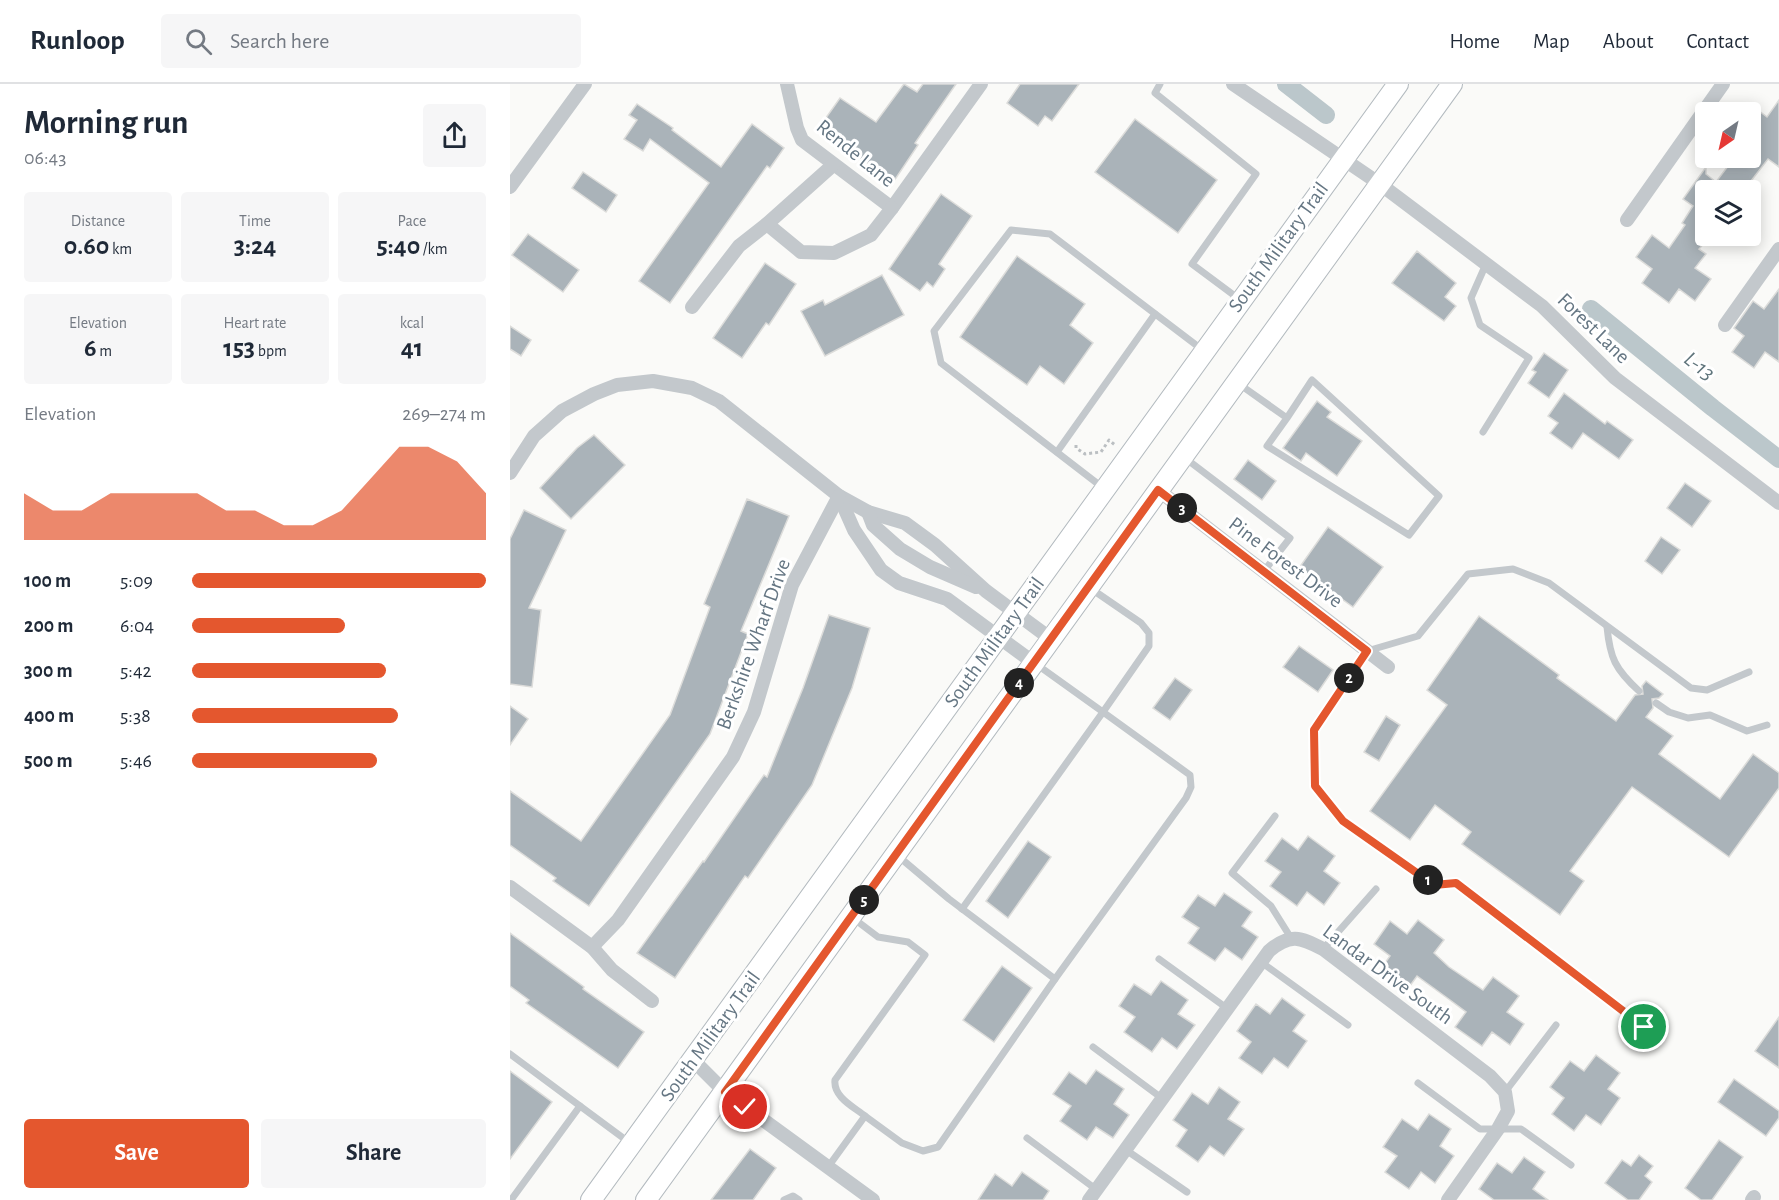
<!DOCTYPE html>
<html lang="en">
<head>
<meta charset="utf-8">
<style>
  :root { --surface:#fff; --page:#f6f6f7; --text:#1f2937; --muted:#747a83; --line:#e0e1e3; --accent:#e4572e }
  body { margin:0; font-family:"Alegreya Sans",sans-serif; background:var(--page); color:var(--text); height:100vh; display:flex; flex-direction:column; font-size:22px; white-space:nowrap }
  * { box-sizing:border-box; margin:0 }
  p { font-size:20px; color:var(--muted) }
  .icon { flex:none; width:33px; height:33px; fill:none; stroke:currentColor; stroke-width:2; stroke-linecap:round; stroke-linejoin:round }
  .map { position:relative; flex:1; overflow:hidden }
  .drawer { display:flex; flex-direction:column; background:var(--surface); width:510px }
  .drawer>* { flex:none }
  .needle { width:39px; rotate:214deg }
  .buttons { position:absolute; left:1185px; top:18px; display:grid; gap:12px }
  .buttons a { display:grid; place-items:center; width:66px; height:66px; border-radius:6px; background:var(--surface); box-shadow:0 3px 15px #0003; font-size:30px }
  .pin { position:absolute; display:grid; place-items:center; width:51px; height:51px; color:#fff; margin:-26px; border:3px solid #fff; border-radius:50%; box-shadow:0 2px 6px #0007 }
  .km { position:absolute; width:30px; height:30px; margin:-15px; border-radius:50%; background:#222; color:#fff; font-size:16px; line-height:30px; text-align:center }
  .round { display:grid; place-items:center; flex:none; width:63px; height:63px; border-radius:6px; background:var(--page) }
  .headline { display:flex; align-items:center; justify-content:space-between; height:102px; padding:0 24px }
  h1 { font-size:33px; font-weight:600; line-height:45px }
  .stats { display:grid; grid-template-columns:repeat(3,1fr); gap:9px; height:102px; padding:6px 24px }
  .stats div { display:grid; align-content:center; border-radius:6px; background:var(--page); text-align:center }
  .stats b { font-size:26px; font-weight:600 }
  .stats small { font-size:16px; font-weight:400 }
  .stats p { font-size:16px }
  .chart { height:168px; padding:12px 24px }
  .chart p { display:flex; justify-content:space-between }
  .chart svg { width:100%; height:108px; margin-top:6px; fill:var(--accent); opacity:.7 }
  .primary-button { display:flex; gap:12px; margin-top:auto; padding:12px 24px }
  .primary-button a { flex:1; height:69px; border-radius:6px; background:var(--accent); color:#fff; font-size:24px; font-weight:600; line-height:69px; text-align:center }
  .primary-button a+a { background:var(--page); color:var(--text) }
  ul { padding:0 24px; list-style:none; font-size:20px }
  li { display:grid; grid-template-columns:96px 72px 1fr; align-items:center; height:45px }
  li i { height:15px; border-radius:8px; background:var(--accent) }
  header { display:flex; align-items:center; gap:36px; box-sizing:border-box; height:84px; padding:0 30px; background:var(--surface); border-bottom:2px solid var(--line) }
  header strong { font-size:28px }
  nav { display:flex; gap:33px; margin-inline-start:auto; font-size:21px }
  .search { width:420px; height:54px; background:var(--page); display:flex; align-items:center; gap:15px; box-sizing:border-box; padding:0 21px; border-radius:6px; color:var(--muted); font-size:22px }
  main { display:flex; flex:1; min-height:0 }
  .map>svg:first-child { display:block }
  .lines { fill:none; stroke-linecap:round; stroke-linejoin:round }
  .canal { stroke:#bbc7cb; stroke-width:18 }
  .building { fill:#aab3b9; stroke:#dcdcda; stroke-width:1.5 }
  .secondary-casing { stroke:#b3babf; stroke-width:22 }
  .path { stroke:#bbbfc2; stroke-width:3; stroke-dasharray:3 3; stroke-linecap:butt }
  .lane { stroke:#c3c8cc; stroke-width:7 }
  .street { stroke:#c3c8cc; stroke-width:14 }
  .secondary { stroke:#fff; stroke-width:20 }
  .route-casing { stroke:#fff; stroke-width:12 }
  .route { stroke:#e4572e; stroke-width:8 }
  .labels { text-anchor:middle; stroke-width:6; stroke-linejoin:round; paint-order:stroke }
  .street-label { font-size:21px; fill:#657683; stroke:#fff }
  .water-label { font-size:22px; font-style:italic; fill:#60757c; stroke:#fff }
</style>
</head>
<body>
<header>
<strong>Runloop</strong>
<div class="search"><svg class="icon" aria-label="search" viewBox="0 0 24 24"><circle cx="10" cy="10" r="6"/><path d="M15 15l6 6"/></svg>Search here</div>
<nav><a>Home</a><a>Map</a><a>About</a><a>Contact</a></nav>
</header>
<main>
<section class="drawer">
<div class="headline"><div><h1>Morning run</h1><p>06:43</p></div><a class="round"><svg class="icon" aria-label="share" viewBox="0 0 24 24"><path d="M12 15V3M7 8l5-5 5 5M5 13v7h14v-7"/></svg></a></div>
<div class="stats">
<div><p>Distance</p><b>0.60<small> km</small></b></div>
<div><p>Time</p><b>3:24</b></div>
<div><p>Pace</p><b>5:40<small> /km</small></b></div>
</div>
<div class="stats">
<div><p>Elevation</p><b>6<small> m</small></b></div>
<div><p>Heart rate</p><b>153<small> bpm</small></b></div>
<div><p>kcal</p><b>41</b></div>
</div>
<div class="chart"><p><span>Elevation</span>269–274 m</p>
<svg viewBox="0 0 160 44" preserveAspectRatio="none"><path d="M0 44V25L10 32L20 32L30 25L40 25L50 25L60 25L70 32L80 32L90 38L100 38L110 32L120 19L130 6L140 6L150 12L160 25V44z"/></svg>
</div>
<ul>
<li><b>100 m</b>5:09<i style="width:100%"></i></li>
<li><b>200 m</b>6:04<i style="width:52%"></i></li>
<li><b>300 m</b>5:42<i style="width:66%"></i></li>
<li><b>400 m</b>5:38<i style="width:70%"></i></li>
<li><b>500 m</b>5:46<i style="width:63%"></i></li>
</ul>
<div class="primary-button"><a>Save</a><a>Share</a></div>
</section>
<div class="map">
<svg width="1269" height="1116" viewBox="0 0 1269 1116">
  <rect width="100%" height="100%" fill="#fafaf8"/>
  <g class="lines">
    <g class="canal">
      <path d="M776 0 816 31"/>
      <path d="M1081 225 1203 324 1269 375"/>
    </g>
  </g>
  <g class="building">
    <path d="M394 0 407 8 413 0H446L405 59 408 61 384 97 308 45 330 14 366 38Z"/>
    <path d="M510 0H569L542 37 535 32 528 42 497 19Z"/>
    <path d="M1269 16V83L1258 75 1234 106H1196V157L1189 165 1196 170 1185 184 1201 195 1185 217 1169 205 1159 219 1132 199 1142 185 1126 173 1142 151 1159 164 1175 141 1172 139 1183 122 1173 115 1196 83V90L1206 98 1224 74H1240V20L1257 33Z"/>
    <path d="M127 20 163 44 162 46 211 83 242 40 274 64 260 84 257 82 160 219 129 197 199 99 140 55 133 67 114 55 127 36 119 31Z"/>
    <path d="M625 35 707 96 668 149 585 88Z"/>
    <path d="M73 88 107 111 96 128 62 104Z"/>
    <path d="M431 110 462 132 429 180 435 185 423 203 417 198 410 207 379 185Z"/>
    <path d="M18 150 69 186 53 208 2 171Z"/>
    <path d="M907 167 946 199 935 213 946 222 934 237 882 199Z"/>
    <path d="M507 172 575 220 560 241 583 259 554 300 530 282 517 301 450 253Z"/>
    <path d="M255 179 286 200 259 241 256 239 232 274 203 254Z"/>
    <path d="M372 191 394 231 315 272 291 227 313 216 315 221Z"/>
    <path d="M1269 205V278L1255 268 1244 284 1222 268 1234 252 1224 244 1243 217 1254 225Z"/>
    <path d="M0 242 21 256 11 272 0 265Z"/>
    <path d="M1034 269 1058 286 1039 314 1018 299 1026 288 1022 286Z"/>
    <path d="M1054 309 1095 340 1097 337 1123 356 1109 375 1073 349 1062 365 1040 349 1048 339 1038 332Z"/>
    <path d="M807 317 821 328 817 333 852 357 827 392 796 369 791 377 773 364Z"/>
    <path d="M84 351 115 381 61 435 30 404 67 364Z"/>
    <path d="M738 376 766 397 752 416 724 395Z"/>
    <path d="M1175 399 1201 417 1182 443 1157 424Z"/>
    <path d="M237 415 279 432 231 547 238 550 200 650 79 822 43 797 46 794 0 761V707L71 757 160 631 200 523 194 520Z"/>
    <path d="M14 426 56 446 19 524 31 526 22 603 0 600V455Z"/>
    <path d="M818 443 873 483 843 523 789 484Z"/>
    <path d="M1151 453 1170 466 1152 490 1135 477Z"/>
    <path d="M319 531 360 544 342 604 302 701 238 794 235 792 165 894 127 869 193 777 194 778 254 691 257 693 293 604Z"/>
    <path d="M969 532 1049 591 1047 594 1106 637 1125 611 1133 610 1132 602 1136 597 1153 610 1149 614 1142 615 1143 624 1136 633 1163 652 1149 670 1210 715 1243 670 1269 689V704L1219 773 1122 703 1060 787 1074 797 1050 831 952 760 961 748 925 721 900 756 860 727 937 621 917 606Z"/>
    <path d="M789 562 823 586 808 608 773 583Z"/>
    <path d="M665 594 682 606 660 636 643 624Z"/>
    <path d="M0 622 18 635 0 661Z"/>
    <path d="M876 632 890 641 869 677 854 668Z"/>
    <path d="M798 752 825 772 814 787 830 799 814 821 797 808 787 822 760 802 771 788 755 777 772 754 788 766Z"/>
    <path d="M518 757 541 773 498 834 476 817Z"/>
    <path d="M714 809 742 828 732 842 748 853 732 876 715 864 705 877 678 859 689 844 672 833 688 811 705 822Z"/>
    <path d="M908 836 934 856 924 869 939 883 973 906 983 893 1009 912 997 928 1014 940 1000 961 982 948 972 962 945 943 956 928 940 916 907 892 897 906 870 886 880 872 864 860 880 837 897 850Z"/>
    <path d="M0 849 74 903 73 905 134 948 108 984 16 919 19 916 0 902Z"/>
    <path d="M492 882 522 904 484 958 453 936Z"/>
    <path d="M651 897 678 916 668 930 685 941 667 965 652 954 642 968 614 948 625 933 609 922 624 900 641 911Z"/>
    <path d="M772 914 795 931 783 947 797 957 778 984 764 974 752 990 729 974 741 958 727 947 746 920 760 930Z"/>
    <path d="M1269 933V984L1245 967Z"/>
    <path d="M1086 971 1110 989 1098 1005 1110 1014 1091 1041 1076 1031 1064 1047 1042 1030 1054 1014 1040 1003 1060 977 1074 987Z"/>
    <path d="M586 986 614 1005 604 1020 619 1031 603 1054 586 1043 577 1056 550 1037 561 1022 543 1010 559 988 576 1000Z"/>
    <path d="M0 987 42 1018 0 1075Z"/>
    <path d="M1224 995 1269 1027V1034L1256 1052 1208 1018Z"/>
    <path d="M709 1003 730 1018 718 1035 734 1045 714 1072 700 1062 688 1078 666 1062 677 1046 663 1036 682 1009 698 1020Z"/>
    <path d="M919 1030 941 1045 930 1062 944 1072 925 1099 911 1088 899 1105 875 1088 887 1072 873 1063 892 1035 908 1046Z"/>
    <path d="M1209 1056 1233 1073 1202 1116H1191L1175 1104Z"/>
    <path d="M240 1065 266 1084 243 1116H201Z"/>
    <path d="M1129 1071 1143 1082 1135 1092 1142 1098 1129 1116H1118L1095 1099 1112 1076 1121 1082Z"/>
    <path d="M1014 1073 1035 1088 1023 1105 1038 1116H984L969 1105 987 1079 1002 1089Z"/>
    <path d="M512 1088 539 1107 533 1116H468L485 1090 502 1102Z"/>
  </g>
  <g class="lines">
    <defs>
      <g id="secondary">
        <path d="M81 1116 888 0"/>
        <path d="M136 1116 942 0"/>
      </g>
    </defs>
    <use href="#secondary" class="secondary-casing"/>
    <path class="path" d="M566 361V364L575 370 591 368 599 356 605 361"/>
    <g class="lane">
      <path d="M650 0 645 9 746 90 682 180 729 215"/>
      <path d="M729 300 777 334 757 362 899 451 929 412 802 296 777 334"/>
      <path d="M973 348 1019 274 970 241 961 214 976 180"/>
      <path d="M547 368 645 230"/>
      <path d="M675 374 780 454 754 487"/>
      <path d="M592 403 431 279 424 247 501 146 540 150 694 267"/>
      <path d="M1097 543C1100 574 1105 585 1129 607"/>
      <path d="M526 580 593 628 639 562V549L631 539 580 504"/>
      <path d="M1146 619 1159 628 1178 634 1200 631 1237 647 1257 641"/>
      <path d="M765 732 722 789 761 822 781 854"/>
      <path d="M452 825 593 628 680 691 681 703 676 714 545 895"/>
      <path d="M343 834 368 853 398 858 415 871 325 996C323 1013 344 1023 355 1032"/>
      <path d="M813 865 866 805"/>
      <path d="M649 875 718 925"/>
      <path d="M751 878 838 941"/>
      <path d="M1134 943 946 799 924 801 833 737 805 702 804 646 857 567 908 552 958 490 1003 485 1039 499 1181 604 1197 606 1239 588"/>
      <path d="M583 963 653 1015"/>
      <path d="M0 970 70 1022"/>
      <path d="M908 999 970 1045H1011L1061 1081"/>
      <path d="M995 1008 1046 941"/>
      <path d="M517 1054 587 1106"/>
      <path d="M616 1066 677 1108"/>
      <path d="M318 1083 355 1032 392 1059 413 1067 428 1063 545 895 439 815 388 772"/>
      <path d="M1 1116 70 1022 120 1059"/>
      <path d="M274 1116 283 1112 289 1116"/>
    </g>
    <g class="street">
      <path d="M277 0 287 44 292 56 382 124 471 0"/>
      <path d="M723 0 870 100 1032 222 1105 294 1269 419"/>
      <path d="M0 103 75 0"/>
      <path d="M1117 136 1213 0"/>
      <path d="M257 140 291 168 324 169 361 151 382 124"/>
      <path d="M182 223 229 162 257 140 323 81"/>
      <path d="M1215 241 1269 165"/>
      <path d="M0 389 24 352 52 327 84 310 107 301 143 297 182 304 209 317 329 412 358 428 395 439 425 461 476 507 541 555"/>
      <path d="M648 406 878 583"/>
      <path d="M329 412 344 446 371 486 389 499 437 515 524 579"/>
      <path d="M358 428 363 441 390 465 420 483 466 503"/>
      <path d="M0 803 82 863 102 886 142 917"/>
      <path d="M82 863 108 836 223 673 244 628 282 501 329 412"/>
      <path d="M183 976 215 1008 363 1116"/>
      <path d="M579 1116 759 867C780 849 790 853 813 865L980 992 995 1008 998 1027 988 1045 938 1116"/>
      <path d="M1242 1116 1244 1113"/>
    </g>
    <use href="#secondary" class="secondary"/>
  </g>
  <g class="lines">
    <defs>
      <path id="route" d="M235 1023 215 1008 648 406 857 567 804 646 805 702 833 737 924 801 946 799 1134 943"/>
    </defs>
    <use href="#route" class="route-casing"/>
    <use href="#route" class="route"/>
  </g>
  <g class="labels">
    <g class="street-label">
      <text transform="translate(346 69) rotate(39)" y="7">Rende Lane</text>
      <text transform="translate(768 163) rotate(-54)" y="7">South Military Trail</text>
      <text transform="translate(1084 244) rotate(44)" y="7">Forest Lane</text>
      <text transform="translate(776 478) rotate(37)" y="7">Pine Forest Drive</text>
      <text transform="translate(484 558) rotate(-54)" y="7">South Military Trail</text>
      <text transform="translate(243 560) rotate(-70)" y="7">Berkshire Wharf Drive</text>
      <text transform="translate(878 890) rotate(36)" y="7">Landar Drive South</text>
      <text transform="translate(200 952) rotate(-54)" y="7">South Military Trail</text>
    </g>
    <g class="water-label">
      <text transform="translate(1190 281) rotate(38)" y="8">L-13</text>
    </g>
  </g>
</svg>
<div class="buttons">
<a><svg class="needle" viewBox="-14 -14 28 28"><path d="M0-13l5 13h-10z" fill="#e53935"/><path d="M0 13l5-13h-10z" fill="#747a83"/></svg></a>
<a><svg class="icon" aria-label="layers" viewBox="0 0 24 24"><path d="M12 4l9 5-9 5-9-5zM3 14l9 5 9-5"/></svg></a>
</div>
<div class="pin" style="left:1134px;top:943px;background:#1e9e55"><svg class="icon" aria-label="arrive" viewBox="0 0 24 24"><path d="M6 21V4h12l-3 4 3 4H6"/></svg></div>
<div class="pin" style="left:235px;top:1023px;background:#d93025"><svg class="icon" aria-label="check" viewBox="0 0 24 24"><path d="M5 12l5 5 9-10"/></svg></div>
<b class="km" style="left:918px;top:796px">1</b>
<b class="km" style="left:839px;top:594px">2</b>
<b class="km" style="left:672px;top:424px">3</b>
<b class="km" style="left:509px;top:599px">4</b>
<b class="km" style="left:354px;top:816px">5</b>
</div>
</main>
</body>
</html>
